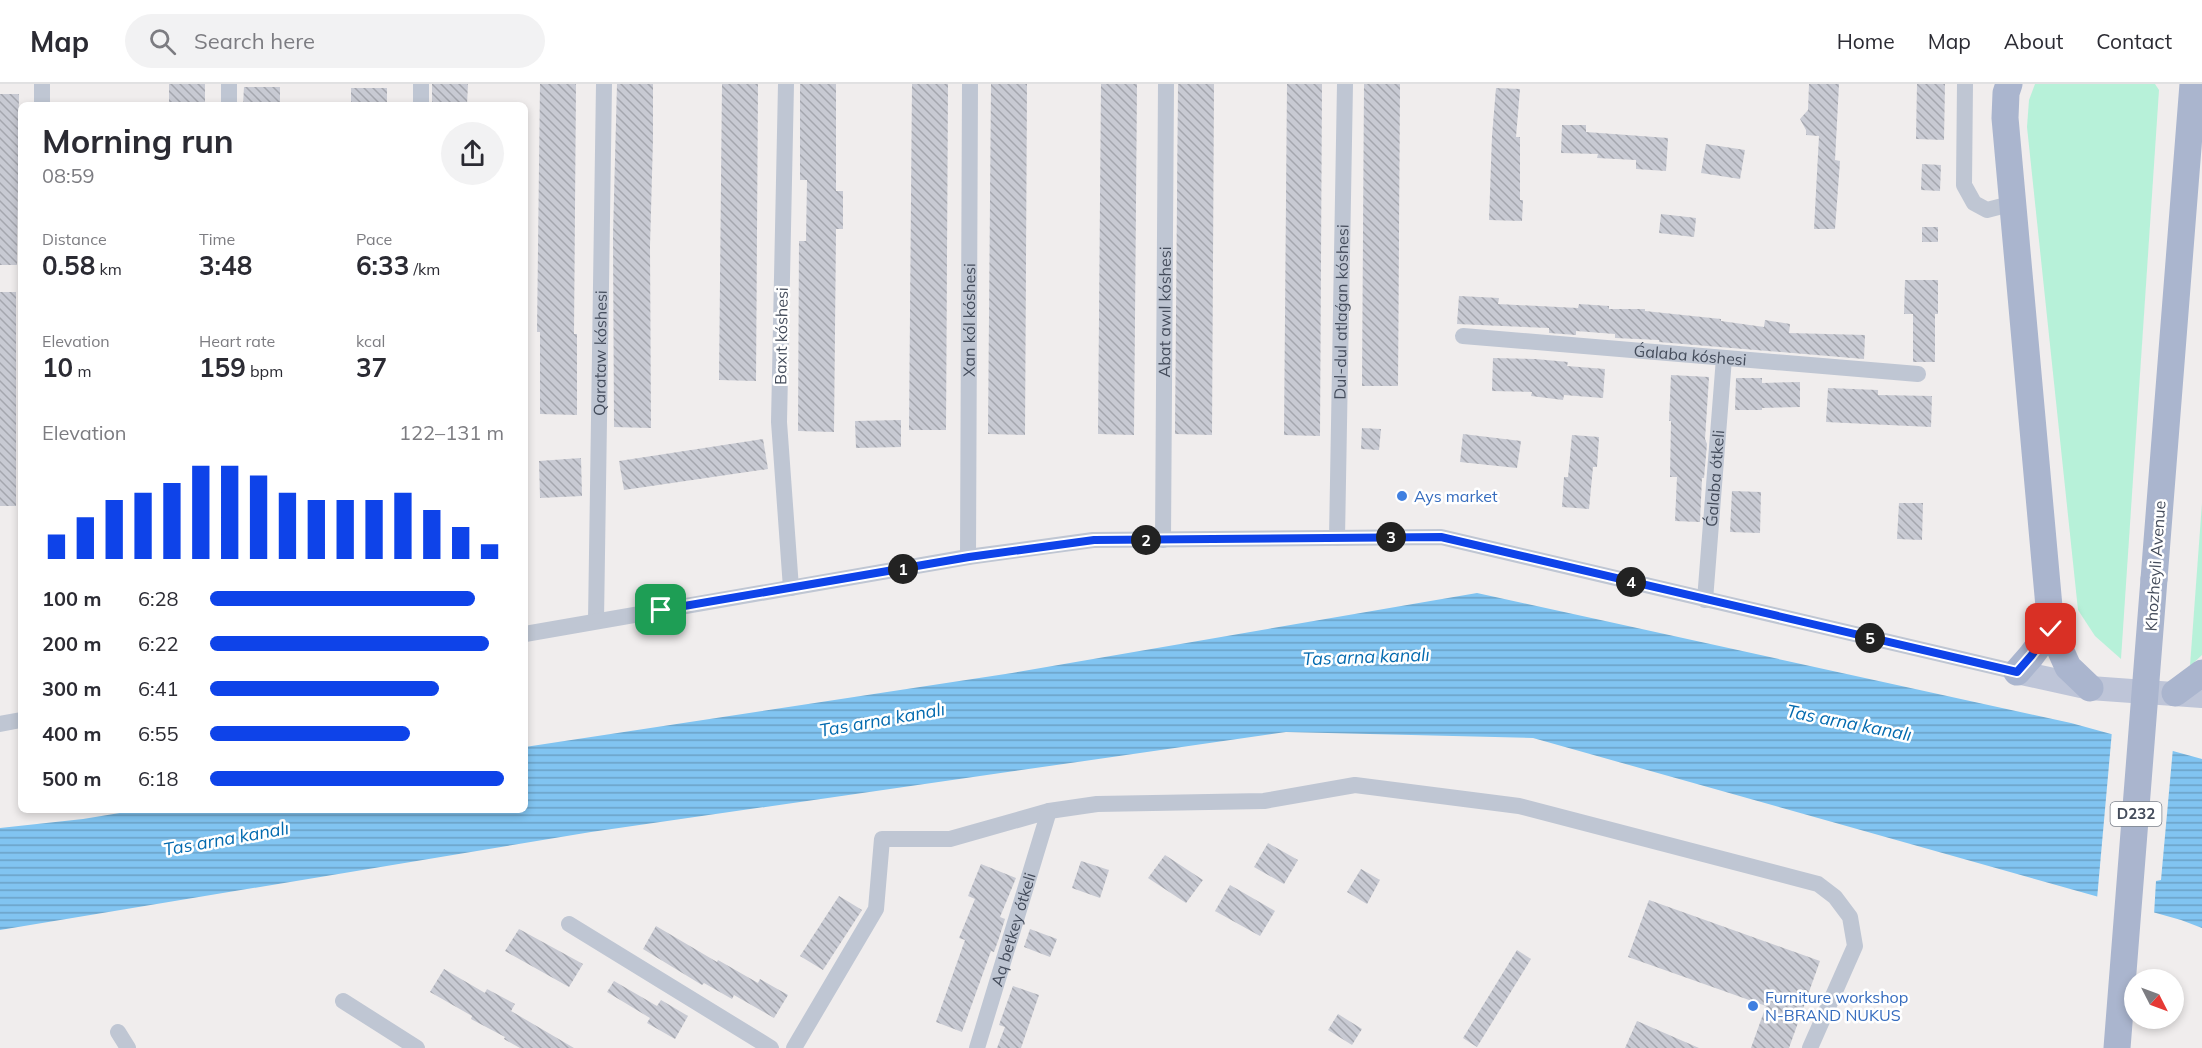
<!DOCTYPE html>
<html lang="en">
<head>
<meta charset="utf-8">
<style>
  :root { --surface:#fff; --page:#f2f2f3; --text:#2b2b33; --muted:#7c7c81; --line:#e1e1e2; --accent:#0e43e9 }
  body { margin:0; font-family:Mulish,sans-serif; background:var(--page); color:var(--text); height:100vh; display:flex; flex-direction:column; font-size:22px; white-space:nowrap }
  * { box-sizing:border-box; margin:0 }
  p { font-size:20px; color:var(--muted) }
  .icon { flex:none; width:33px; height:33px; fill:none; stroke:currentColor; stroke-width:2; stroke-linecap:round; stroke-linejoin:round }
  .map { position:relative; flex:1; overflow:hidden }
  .sheet { position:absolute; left:18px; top:18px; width:510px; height:711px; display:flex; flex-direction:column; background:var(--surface); border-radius:9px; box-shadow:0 3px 9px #0003 }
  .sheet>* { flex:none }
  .needle { width:39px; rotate:132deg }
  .fabs { position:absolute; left:2124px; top:885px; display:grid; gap:12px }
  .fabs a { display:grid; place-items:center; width:60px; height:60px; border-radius:50%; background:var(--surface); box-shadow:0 3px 9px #0003; font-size:30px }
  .pin { position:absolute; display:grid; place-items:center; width:51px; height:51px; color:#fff; margin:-26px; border-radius:12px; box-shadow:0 3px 9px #0006 }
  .km { position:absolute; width:30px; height:30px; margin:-15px; border-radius:50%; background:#222; color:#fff; font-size:16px; line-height:30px; text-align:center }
  .round { display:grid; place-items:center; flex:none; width:63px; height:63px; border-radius:32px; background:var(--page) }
  .overview { display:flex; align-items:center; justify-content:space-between; height:102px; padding:0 24px }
  h1 { font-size:33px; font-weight:700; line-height:45px }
  .metrics { display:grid; grid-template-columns:repeat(3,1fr); gap:9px; height:102px; padding:6px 24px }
  .metrics div { display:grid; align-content:center }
  .metrics b { font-size:26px; font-weight:700 }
  .metrics small { font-size:16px; font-weight:400 }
  .metrics p { font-size:16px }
  .chart { height:168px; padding:12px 24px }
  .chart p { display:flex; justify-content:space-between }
  .chart svg { width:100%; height:108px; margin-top:6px; stroke:var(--accent); stroke-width:6 }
  ul { padding:0 24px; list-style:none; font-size:20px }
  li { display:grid; grid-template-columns:96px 72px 1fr; align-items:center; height:45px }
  li i { height:15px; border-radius:8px; background:var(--accent) }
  header { display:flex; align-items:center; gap:36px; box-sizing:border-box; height:84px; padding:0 30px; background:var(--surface); border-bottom:2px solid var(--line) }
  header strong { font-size:28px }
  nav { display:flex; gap:33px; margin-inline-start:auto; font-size:21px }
  .search { width:420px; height:54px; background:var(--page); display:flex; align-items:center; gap:15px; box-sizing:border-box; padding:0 21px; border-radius:33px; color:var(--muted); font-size:22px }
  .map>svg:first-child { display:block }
  .green { fill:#b7f1d9 }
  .water { fill:url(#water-rules) }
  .pier { fill:#f0eded }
  .building { fill:url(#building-back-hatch) }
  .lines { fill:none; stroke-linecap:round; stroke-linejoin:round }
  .street { stroke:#bfc6d3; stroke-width:16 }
  .secondary { stroke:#bec5d8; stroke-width:24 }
  .primary { stroke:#aab5ce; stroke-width:27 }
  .primary-bridge { stroke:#aab5ce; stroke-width:27 }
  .route-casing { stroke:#fff; stroke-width:12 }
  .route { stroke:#0e43e9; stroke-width:8 }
  .shop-dot { fill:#3f7fe0; stroke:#fff; stroke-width:2 }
  .labels { text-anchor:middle; stroke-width:5; stroke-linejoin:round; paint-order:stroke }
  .shield { fill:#fff; stroke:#7c828c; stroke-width:1.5 }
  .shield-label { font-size:15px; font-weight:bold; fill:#444c5b }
  .street-label { font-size:16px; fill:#444c5b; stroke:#fff }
  .shop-label { font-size:16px; fill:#366cbe; stroke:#fff; text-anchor:start }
  .water-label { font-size:18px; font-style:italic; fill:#036aaf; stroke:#fff }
</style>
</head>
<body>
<header>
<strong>Map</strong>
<div class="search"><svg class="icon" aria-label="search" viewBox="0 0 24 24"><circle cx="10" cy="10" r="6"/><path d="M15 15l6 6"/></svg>Search here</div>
<nav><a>Home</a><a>Map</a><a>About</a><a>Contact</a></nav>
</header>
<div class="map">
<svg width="2202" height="964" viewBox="0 0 2202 964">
  <defs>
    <pattern id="water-rules" width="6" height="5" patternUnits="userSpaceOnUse" patternTransform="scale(1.5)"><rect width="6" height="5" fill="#81c4f1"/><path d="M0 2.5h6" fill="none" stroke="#6ba1c6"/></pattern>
    <pattern id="building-back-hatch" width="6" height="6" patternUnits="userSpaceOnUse" patternTransform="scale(1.5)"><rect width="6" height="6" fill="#c8cad3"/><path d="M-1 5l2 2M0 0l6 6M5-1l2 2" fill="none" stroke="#a4a6ae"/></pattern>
  </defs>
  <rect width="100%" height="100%" fill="#f0eded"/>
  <g class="green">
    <path d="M2035 0H2155L2159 6 2121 575 2095 552 2078 526 2027 43 2029 16Z"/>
    <path d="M2202 419V571L2190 582Z"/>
  </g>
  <path class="water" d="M1477 509 2071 639 2202 675V844L2181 836 1533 654 1286 648 591 748 0 846V744L83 735 138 726H525V663L1012 589Z"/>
  <path class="pier" d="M2112 647 2173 664 2161 796 2156 797 2154 831 2097 815Z"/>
  <g class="building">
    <rect x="169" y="0" width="36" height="21"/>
    <path d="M432 0H468L467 21H432Z"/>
    <path d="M540 0H576L574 250H577V331L540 330V248H537Z"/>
    <path d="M617 0H653V55L650 162 651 344 614 343 613 151Z"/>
    <path d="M722 0H758L756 297 719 296Z"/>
    <path d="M800 0H836V107H843V145H836L834 348 798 347 799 157H806L807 96H800Z"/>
    <path d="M912 0H948L946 346H909Z"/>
    <path d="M991 0H1027L1025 351 988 350Z"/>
    <path d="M1101 0H1137L1134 351 1098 350Z"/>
    <path d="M1178 0H1214L1212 351 1175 350Z"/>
    <path d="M1287 0H1322L1320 352 1284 351Z"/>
    <path d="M1364 0H1400L1398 302H1362Z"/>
    <path d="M1809 0H1839L1835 76 1840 77 1835 145H1814L1819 52 1806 51V46L1800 35 1808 26Z"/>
    <path d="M1917 0H1945L1944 56 1916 55Z"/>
    <path d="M244 3H280V21H243Z"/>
    <rect x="351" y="4" width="36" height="17"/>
    <path d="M1496 4 1520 5 1516 53H1520V116H1523L1522 137 1489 136 1492 52Z"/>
    <path d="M0 10H19L17 181H0Z"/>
    <path d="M1562 41H1586V48L1668 54 1666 87 1636 85V76L1597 74 1598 70 1561 69Z"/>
    <path d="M1706 60 1745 66 1740 95 1701 89Z"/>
    <path d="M1922 80 1941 81 1940 107 1921 106Z"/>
    <path d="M1661 130 1696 134 1694 153 1659 149Z"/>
    <rect x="1922" y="143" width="16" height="15"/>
    <path d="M1905 196H1938V230H1935V278H1913V230H1904Z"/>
    <rect x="0" y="208" width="16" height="214"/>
    <path d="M1459 212 1499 214 1498 220 1578 224 1579 220 1609 222V225H1645V227L1721 235V237L1764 243 1765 236 1790 240 1789 249 1865 251 1864 275 1659 258V256L1615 254V250L1576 247V251L1549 249V244L1457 240Z"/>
    <path d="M1493 274 1535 275 1568 278 1567 282 1605 285 1603 314 1564 311 1563 316 1531 312 1532 308 1492 307Z"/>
    <path d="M1671 291 1709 293 1705 355 1707 360 1704 394H1702L1700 438 1675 437 1677 393H1670L1671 337H1669Z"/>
    <path d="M1736 294H1762V299L1800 298V323L1762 324V326H1735Z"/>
    <path d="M1828 304 1878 306V311L1932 312 1931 343 1826 338Z"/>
    <path d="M901 336V363L856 364 855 337Z"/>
    <path d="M1362 344 1381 345 1379 366 1361 365Z"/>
    <path d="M1463 350 1521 357 1517 384 1460 378Z"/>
    <path d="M1572 351 1599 353 1597 383H1593L1589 425 1562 423 1564 393H1568Z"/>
    <path d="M763 355 768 385 624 406 619 377Z"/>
    <path d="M581 374 582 412 540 414 539 377Z"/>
    <path d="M1732 407 1761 408 1760 449 1730 448Z"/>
    <path d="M1899 419H1923L1922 456 1897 455Z"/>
    <path d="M1268 759 1298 776 1284 800 1254 783Z"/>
    <path d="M1165 771 1203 796 1186 819 1148 794Z"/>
    <path d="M1081 777 1109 786 1100 814 1072 804Z"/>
    <path d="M981 780 1016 794 1000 833 1005 835 998 857 994 868 991 867 962 948 936 938 965 856 959 854 975 815 968 812Z"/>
    <path d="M1361 785 1380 796 1367 820 1347 808Z"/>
    <path d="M1230 801 1275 827 1260 852 1215 827Z"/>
    <path d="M839 812 862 826 823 886 800 872Z"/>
    <path d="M1649 816 1820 877 1789 964H1751L1766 922 1628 873Z"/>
    <path d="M656 842 717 878 718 876 758 899 760 895 788 911 774 934 734 911 732 915 704 899 702 901 643 865Z"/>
    <path d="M519 845 583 880 569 903 505 867Z"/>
    <path d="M1030 845 1057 855 1050 873 1024 863Z"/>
    <path d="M1517 866 1531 875 1477 963 1463 954Z"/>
    <path d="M444 885 485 909 487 905 515 920 511 927 574 964H520L504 955 505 953 471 935 472 932 430 908Z"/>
    <path d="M614 897 657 922 661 916 688 932 675 955 647 939 650 934 607 908Z"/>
    <path d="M1013 902 1039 911 1021 964H997L1005 943 999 941Z"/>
    <path d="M1338 930 1362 945 1352 961 1328 946Z"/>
    <path d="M1637 937 1699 964H1625Z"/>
  </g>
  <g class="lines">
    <g class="street">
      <path d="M786 0 779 338 791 504"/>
      <path d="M1965 0 1964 101 1974 119 1987 126 2014 119"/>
      <path d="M42 21V0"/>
      <path d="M229 21V0"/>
      <path d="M421 21V0"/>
      <path id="s1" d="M1463 252 1918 290"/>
      <path id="s2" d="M1337 454 1345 0"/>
      <path id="s3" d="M1163 456 1166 0"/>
      <path id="s4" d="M968 473 970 0"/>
      <path id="s5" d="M1705 516 1724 274"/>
      <path id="s6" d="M596 537 604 0"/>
      <path d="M525 550 968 473 1093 456 1441 453 2017 588"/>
      <path d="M0 640 21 636"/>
      <path d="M569 840 771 964"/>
      <path d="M343 917 417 964"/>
      <path d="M118 948 128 964"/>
      <path d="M794 964 876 825 882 755H950L1049 727 1097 720 1264 717 1355 701 1519 722 1818 800 1835 813 1850 833 1855 862 1810 964"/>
      <path id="s7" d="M977 964 1049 727"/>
    </g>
    <path class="secondary" d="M2017 588 2090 604 2202 612"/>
    <g class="primary">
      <path d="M2009 0 2006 9 2005 34 2051 545 2068 583 2090 604"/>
      <path d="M2154 495 2193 0"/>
      <path d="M2017 588 2031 572 2051 545"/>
      <path d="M2175 609 2202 589"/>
    </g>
    <path class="primary-bridge" d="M2117 964 2154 495"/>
  </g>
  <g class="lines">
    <defs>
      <path id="route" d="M661 526 969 473 1094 456 1441 453 2017 588 2031 572 2051 545"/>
    </defs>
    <use href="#route" class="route-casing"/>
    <use href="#route" class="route"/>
  </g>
  <g class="shop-dot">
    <circle cx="1402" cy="412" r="6"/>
    <circle cx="1753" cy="922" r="6"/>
  </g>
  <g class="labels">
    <rect class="shield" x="2110.5" y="718" width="51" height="24" rx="4.5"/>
    <g class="shield-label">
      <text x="2136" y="735">D232</text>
    </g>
    <g class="street-label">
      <text dy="6" stroke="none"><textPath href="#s2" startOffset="226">Dul-dul atlaǵan kóshesi</textPath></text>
      <text dy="6" stroke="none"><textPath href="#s3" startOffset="228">Abat awıl kóshesi</textPath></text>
      <text dy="6" stroke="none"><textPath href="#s4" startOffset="237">Xan kól kóshesi</textPath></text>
      <text transform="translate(781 252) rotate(-89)" y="6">Baxıt kóshesi</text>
      <text dy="6" stroke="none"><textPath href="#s6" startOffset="268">Qarataw kóshesi</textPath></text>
      <text dy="6" stroke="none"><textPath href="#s1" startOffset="228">Ǵalaba kóshesi</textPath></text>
      <text dy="6" stroke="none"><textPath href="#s5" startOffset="122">Ǵalaba ótkeli</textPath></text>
      <text transform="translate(2155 482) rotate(-86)" y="6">Khozheyli Avenue</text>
      <text dy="6" stroke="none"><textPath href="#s7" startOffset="124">Aq betkey ótkeli</textPath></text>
    </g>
    <g class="shop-label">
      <text x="1414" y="418">Ays market</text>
      <text x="1765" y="919">Furniture workshop<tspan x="1765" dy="18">N-BRAND NUKUS</tspan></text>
    </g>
    <g class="water-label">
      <text transform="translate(1366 573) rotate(-2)" y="6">Tas arna kanalı</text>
      <text transform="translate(882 636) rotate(-10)" y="6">Tas arna kanalı</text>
      <text transform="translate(1849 639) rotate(11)" y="6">Tas arna kanalı</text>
      <text transform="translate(226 755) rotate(-10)" y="6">Tas arna kanalı</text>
    </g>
  </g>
</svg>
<div class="fabs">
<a><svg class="needle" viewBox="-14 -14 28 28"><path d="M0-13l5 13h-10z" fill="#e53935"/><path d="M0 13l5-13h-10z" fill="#7c7c81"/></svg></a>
</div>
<div class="pin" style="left:661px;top:526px;background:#1e9e55"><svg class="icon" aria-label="arrive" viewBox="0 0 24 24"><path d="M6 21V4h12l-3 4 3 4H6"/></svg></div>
<div class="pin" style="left:2051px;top:545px;background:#d93025"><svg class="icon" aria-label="check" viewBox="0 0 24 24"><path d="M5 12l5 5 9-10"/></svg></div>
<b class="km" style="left:903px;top:485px">1</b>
<b class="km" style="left:1146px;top:456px">2</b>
<b class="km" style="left:1391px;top:453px">3</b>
<b class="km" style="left:1631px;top:498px">4</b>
<b class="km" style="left:1870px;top:554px">5</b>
<section class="sheet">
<div class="overview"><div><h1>Morning run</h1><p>08:59</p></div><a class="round"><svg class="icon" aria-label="share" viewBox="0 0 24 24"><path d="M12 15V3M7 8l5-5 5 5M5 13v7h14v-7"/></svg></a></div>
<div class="metrics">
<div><p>Distance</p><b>0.58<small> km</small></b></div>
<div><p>Time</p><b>3:48</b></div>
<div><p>Pace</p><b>6:33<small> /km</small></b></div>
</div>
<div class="metrics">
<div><p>Elevation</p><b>10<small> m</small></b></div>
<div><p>Heart rate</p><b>159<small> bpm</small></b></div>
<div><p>kcal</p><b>37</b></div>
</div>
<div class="chart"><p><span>Elevation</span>122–131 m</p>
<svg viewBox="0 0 160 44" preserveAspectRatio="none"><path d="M5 44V34M15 44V27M25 44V20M35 44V17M45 44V13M55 44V6M65 44V6M75 44V10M85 44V17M95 44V20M105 44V20M115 44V20M125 44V17M135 44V24M145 44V31M155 44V38"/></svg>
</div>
<ul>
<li><b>100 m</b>6:28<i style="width:90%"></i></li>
<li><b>200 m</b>6:22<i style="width:95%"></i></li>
<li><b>300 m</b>6:41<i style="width:78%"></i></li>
<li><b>400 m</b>6:55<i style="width:68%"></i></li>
<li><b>500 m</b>6:18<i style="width:100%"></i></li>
</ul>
</section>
</div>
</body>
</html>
